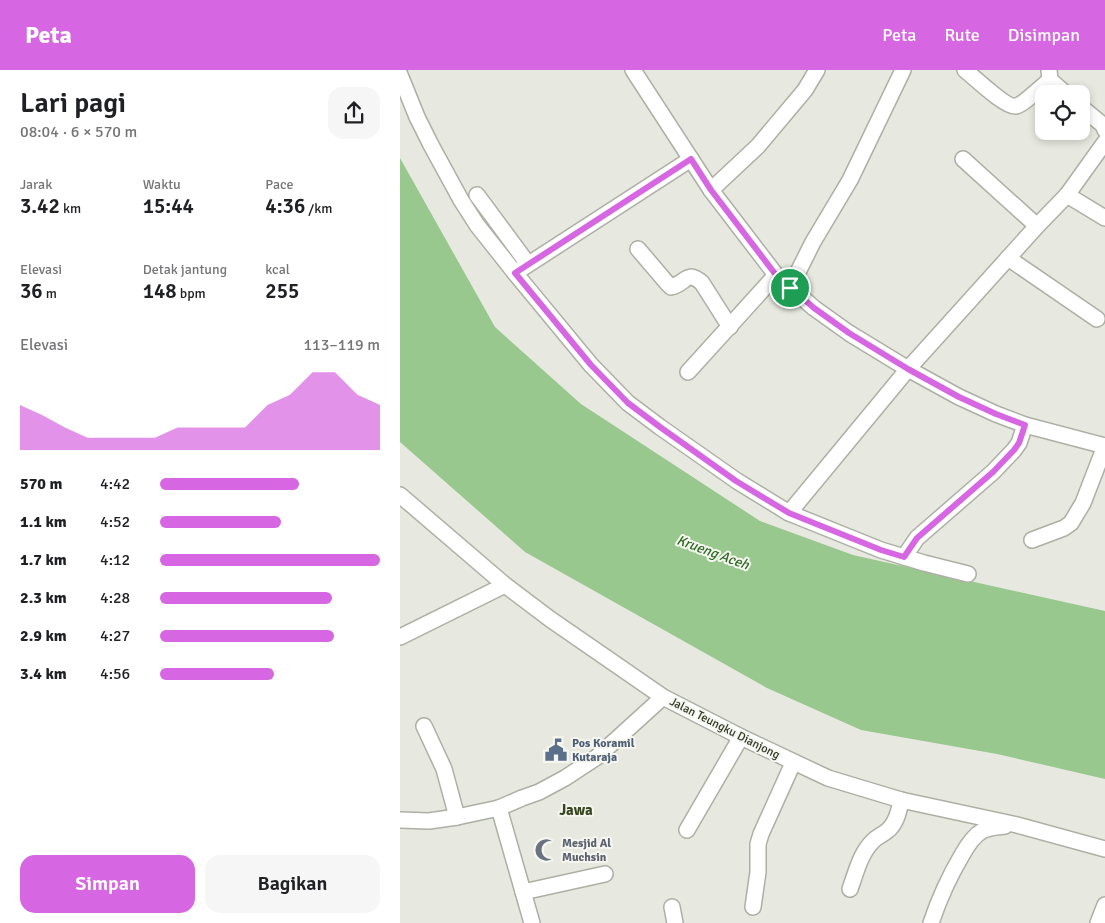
<!DOCTYPE html>
<html lang="id">
<head>
<meta charset="utf-8">
<style>
  :root { --surface:#fff; --page:#f6f6f6; --text:#202124; --muted:#757577; --accent:#d666e1 }
  body { margin:0; font-family:Signika,sans-serif; background:var(--page); color:var(--text); height:100vh; display:flex; flex-direction:column; font-size:19px; white-space:nowrap }
  * { box-sizing:border-box; margin:0 }
  p { font-size:16px; color:var(--muted) }
  .icon { flex:none; width:28px; height:28px; fill:none; stroke:currentColor; stroke-width:2; stroke-linecap:round; stroke-linejoin:round }
  .map { position:relative; flex:1; overflow:hidden }
  .drawer { display:flex; flex-direction:column; background:var(--surface); width:400px }
  .drawer>* { flex:none }
  .tools { position:absolute; left:635px; top:15px; display:grid; gap:10px }
  .tools a { display:grid; place-items:center; width:55px; height:55px; border-radius:10px; background:var(--surface); box-shadow:0 2px 8px #0003; font-size:25px }
  .pin { position:absolute; display:grid; place-items:center; width:42px; height:42px; color:#fff; margin:-21px; border:2px solid #fff; border-radius:50%; box-shadow:0 1px 5px #0007 }
  .round { display:grid; place-items:center; flex:none; width:52px; height:52px; border-radius:15px; background:var(--page) }
  .head { display:flex; align-items:center; justify-content:space-between; height:85px; padding:0 20px }
  h1 { font-size:28px; font-weight:600; line-height:38px }
  .figures { display:grid; grid-template-columns:repeat(3,1fr); gap:8px; height:85px; padding:5px 20px }
  .figures div { display:grid; align-content:center }
  .figures b { font-size:21px; font-weight:600 }
  .figures small { font-size:14px; font-weight:400 }
  .figures p { font-size:14px }
  .chart { height:140px; padding:10px 20px }
  .chart p { display:flex; justify-content:space-between }
  .chart svg { width:100%; height:90px; margin-top:5px; fill:var(--accent); opacity:.7 }
  .cta { display:flex; gap:10px; margin-top:auto; padding:10px 20px }
  .cta a { flex:1; height:58px; border-radius:15px; background:var(--accent); color:#fff; font-size:20px; font-weight:600; line-height:58px; text-align:center }
  .cta a+a { background:var(--page); color:var(--text) }
  ul { padding:0 20px; list-style:none; font-size:16px }
  li { display:grid; grid-template-columns:80px 60px 1fr; align-items:center; height:38px }
  li i { height:12px; border-radius:6px; background:var(--accent) }
  header { display:flex; align-items:center; gap:30px; box-sizing:border-box; height:70px; padding:0 25px; background:var(--accent); color:#fff }
  header strong { font-size:24px }
  nav { display:flex; gap:28px; margin-inline-start:auto; font-size:18px }
  main { display:flex; flex:1; min-height:0 }
  .map>svg:first-child { display:block }
  .water { fill:#98c88e }
  .lines { fill:none; stroke-linecap:round; stroke-linejoin:round }
  .minor-casing { stroke:#acb0a4; stroke-width:18 }
  .minor { stroke:#fff; stroke-width:15 }
  .route-casing { stroke:#fff; stroke-width:10 }
  .route { stroke:#d666e1; stroke-width:6 }
  .labels { text-anchor:middle; stroke-width:4; stroke-linejoin:round; paint-order:stroke }
  .street-label { font-size:12px; fill:#2f3723; stroke:#f5f6f0 }
  .service-label { font-size:12px; font-weight:bold; fill:#4e5e75; stroke:#f5f6f0; text-anchor:start }
  .worship-label { font-size:12px; font-weight:bold; fill:#5b616d; stroke:#f5f6f0; text-anchor:start }
  .water-label { font-size:14px; font-style:italic; fill:#306b24; stroke:#f5f6f0 }
  .quarter-label { font-size:15px; font-weight:bold; fill:#374621; stroke:#f5f6f0 }
</style>
</head>
<body>
<header>
<strong>Peta</strong>
<nav><a>Peta</a><a>Rute</a><a>Disimpan</a></nav>
</header>
<main>
<section class="drawer">
<div class="head"><div><h1>Lari pagi</h1><p>08:04 · 6 × 570 m</p></div><a class="round"><svg class="icon" aria-label="share" viewBox="0 0 24 24"><path d="M12 15V3M7 8l5-5 5 5M5 13v7h14v-7"/></svg></a></div>
<div class="figures">
<div><p>Jarak</p><b>3.42<small> km</small></b></div>
<div><p>Waktu</p><b>15:44</b></div>
<div><p>Pace</p><b>4:36<small> /km</small></b></div>
</div>
<div class="figures">
<div><p>Elevasi</p><b>36<small> m</small></b></div>
<div><p>Detak jantung</p><b>148<small> bpm</small></b></div>
<div><p>kcal</p><b>255</b></div>
</div>
<div class="chart"><p><span>Elevasi</span>113–119 m</p>
<svg viewBox="0 0 160 44" preserveAspectRatio="none"><path d="M0 44V22L10 27L20 33L30 38L40 38L50 38L60 38L70 33L80 33L90 33L100 33L110 22L120 17L130 6L140 6L150 17L160 22V44z"/></svg>
</div>
<ul>
<li><b>570 m</b>4:42<i style="width:63%"></i></li>
<li><b>1.1 km</b>4:52<i style="width:55%"></i></li>
<li><b>1.7 km</b>4:12<i style="width:100%"></i></li>
<li><b>2.3 km</b>4:28<i style="width:78%"></i></li>
<li><b>2.9 km</b>4:27<i style="width:79%"></i></li>
<li><b>3.4 km</b>4:56<i style="width:52%"></i></li>
</ul>
<div class="cta"><a>Simpan</a><a>Bagikan</a></div>
</section>
<div class="map">
<svg width="705" height="853" viewBox="0 0 705 853">
  <rect width="100%" height="100%" fill="#e7e9e0"/>
  <path class="water" d="M0 88 95 257 181 334 360 451 453 485 705 541V709L597 684 461 660 367 618 125 482 0 372Z"/>
  <g class="lines">
    <defs>
      <g id="minor">
        <path d="M233 0 311 120 376 205 414 238 449 263 508 299 559 327 596 344 625 355 705 376"/>
        <path d="M565 0C574 7 606 38 616 36 623 35 643 15 650 10"/>
        <path d="M649 0 650 10 666 24"/>
        <path d="M0 5 17 47 31 75 61 130 77 155 115 203 191 295 228 333 260 357 337 411 389 443 481 480 524 493 568 504"/>
        <path d="M681 37 703 55 705 60"/>
        <path d="M563 89 637 156"/>
        <path d="M311 120 358 76 405 20 417 0"/>
        <path d="M77 125 128 194"/>
        <path d="M667 125 705 148"/>
        <path d="M238 179 267 213 271 217C286 214 286 199 302 213L330 257"/>
        <path d="M608 188 697 249"/>
        <path d="M115 203 291 89"/>
        <path d="M390 218 413 172 450 110 503 0"/>
        <path d="M288 302 376 205"/>
        <path d="M0 425 105 515 150 549 263 627 341 667 428 708 501 730 617 755 705 779"/>
        <path d="M389 443 508 299 637 156 667 125 705 72"/>
        <path d="M632 470 664 458 671 453 683 433 705 376"/>
        <path d="M504 487 517 468 593 402 614 380 619 373 625 355"/>
        <path d="M0 567 105 515"/>
        <path d="M24 656 44 699 57 747"/>
        <path d="M99 738 132 853"/>
        <path d="M0 750 29 751 57 747 99 738 122 728 139 722 165 708 197 687 263 627"/>
        <path d="M287 760 341 667"/>
        <path d="M450 819C456 803 460 783 474 770 477 767 482 765 487 761 496 754 499 742 501 730"/>
        <path d="M123 822 205 804"/>
        <path d="M272 837 275 853"/>
        <path d="M353 837 358 802V774L361 764 393 693"/>
        <path d="M531 853C539 829 549 807 562 785 567 776 573 766 582 761 589 757 597 757 605 756"/>
        <path d="M698 853 705 835"/>
      </g>
    </defs>
    <use href="#minor" class="minor-casing"/>
    <use href="#minor" class="minor"/>
  </g>
  <g class="lines">
    <defs>
      <path id="route" d="M291 89 311 120 376 205 414 238 449 263 508 299 559 327 596 344 625 355 619 373 614 380 593 402 517 468 504 487 481 480 389 443 336 411 260 357 228 333 191 295 115 203Z"/>
    </defs>
    <use href="#route" class="route-casing"/>
    <use href="#route" class="route"/>
  </g>
  <defs>
    <symbol id="civic-bare" viewBox="-9 -9 18 18"><path d="M-.6-6.5H3V-4.5H.6V-3L4-1V1h2V6H-6V1h2V-1L-.6-3ZM-1.2 2.5V6h2.4V2.5Z" fill="#5c6f8a" stroke="#f5f6f0" stroke-width="2.5" paint-order="stroke"/></symbol>
    <symbol id="mosque-bare" viewBox="-9 -9 18 18"><path d="M3.5-4.9A6 6 0 1 0 3.5 4.9A5 5 0 1 1 3.5-4.9Z" fill="#6b7280" stroke="#f5f6f0" stroke-width="2.5" paint-order="stroke"/></symbol>
  </defs>
  <g fill-rule="evenodd">
    <use href="#civic-bare" x="140" y="664" width="32" height="32"/>
    <use href="#mosque-bare" x="130" y="764" width="32" height="32"/>
  </g>
  <g class="labels">
    <g class="street-label">
      <text transform="translate(325 658) rotate(27)" y="4">Jalan Teungku Dianjong</text>
    </g>
    <g class="service-label">
      <text x="172" y="677">Pos Koramil<tspan x="172" dy="14">Kutaraja</tspan></text>
    </g>
    <g class="worship-label">
      <text x="162" y="777">Mesjid Al<tspan x="162" dy="14">Muchsin</tspan></text>
    </g>
    <g class="water-label">
      <text transform="translate(313 482) rotate(20)" y="5">Krueng Aceh</text>
    </g>
    <g class="quarter-label">
      <text x="176" y="745">Jawa</text>
    </g>
  </g>
</svg>
<div class="tools">
<a><svg class="icon" aria-label="locate" viewBox="0 0 24 24"><circle cx="12" cy="12" r="6"/><path d="M12 2v4M12 18v4M2 12h4M18 12h4"/></svg></a>
</div>
<div class="pin" style="left:390px;top:218px;background:#1e9e55"><svg class="icon" aria-label="arrive" viewBox="0 0 24 24"><path d="M6 21V4h12l-3 4 3 4H6"/></svg></div>
</div>
</main>
</body>
</html>
